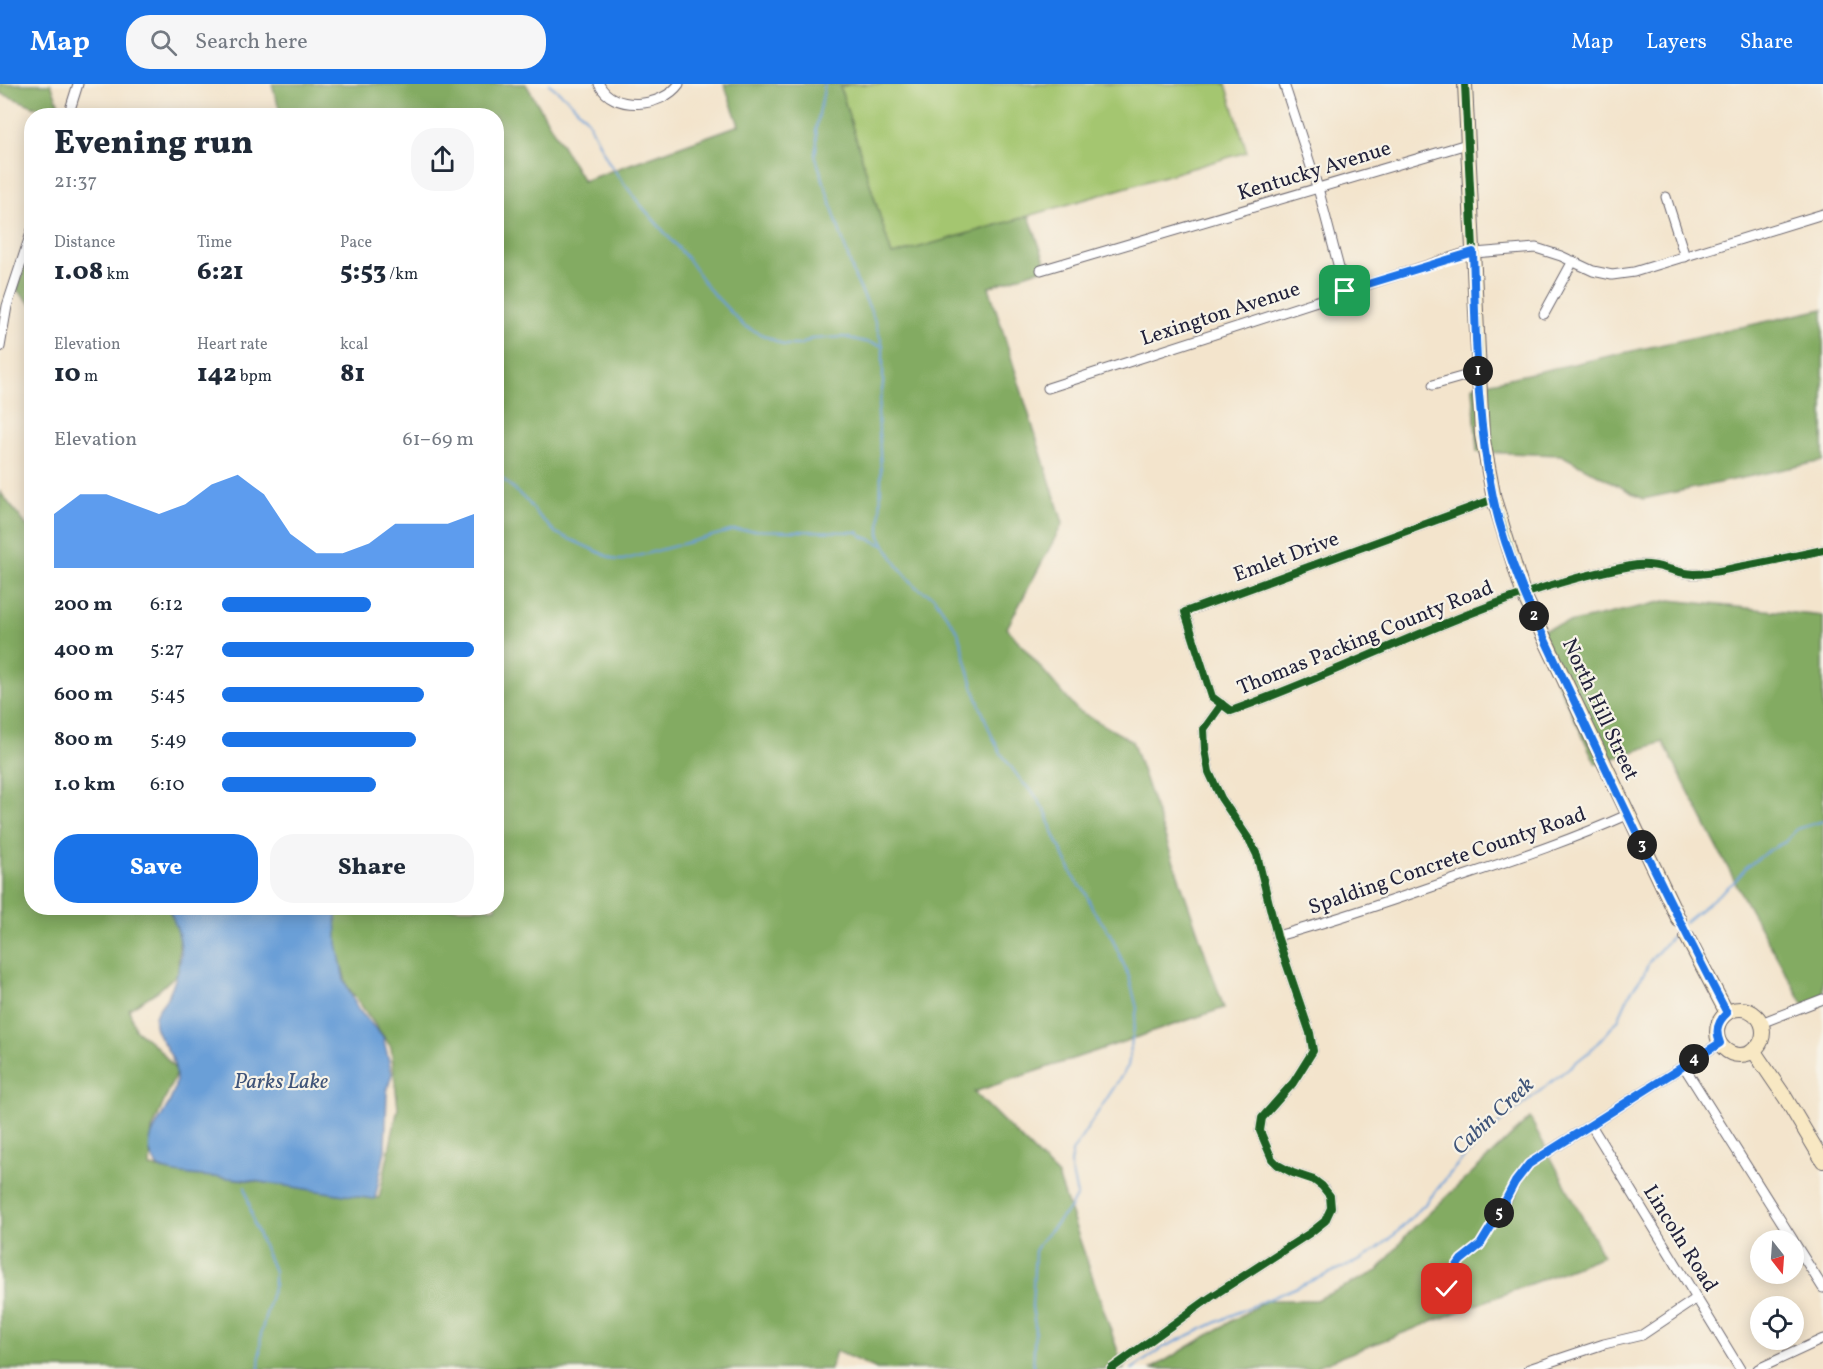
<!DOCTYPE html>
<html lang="en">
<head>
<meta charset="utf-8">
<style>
  :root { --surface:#fff; --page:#f6f6f7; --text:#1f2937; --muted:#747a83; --accent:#1a73e8 }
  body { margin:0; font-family:Vollkorn,serif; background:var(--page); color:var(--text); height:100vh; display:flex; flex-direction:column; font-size:22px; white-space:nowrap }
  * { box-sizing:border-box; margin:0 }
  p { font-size:20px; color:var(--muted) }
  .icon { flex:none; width:33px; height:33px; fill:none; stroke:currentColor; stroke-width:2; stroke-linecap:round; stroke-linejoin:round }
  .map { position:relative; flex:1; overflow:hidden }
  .sheet { position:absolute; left:24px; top:24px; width:480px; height:807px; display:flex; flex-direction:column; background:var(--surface); border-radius:24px; box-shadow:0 3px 15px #0003 }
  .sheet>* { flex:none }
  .needle { width:39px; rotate:163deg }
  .fabs { position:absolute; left:1750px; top:1146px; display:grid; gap:12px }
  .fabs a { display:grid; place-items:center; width:54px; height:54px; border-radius:50%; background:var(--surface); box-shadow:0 3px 15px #0003; font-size:30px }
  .pin { position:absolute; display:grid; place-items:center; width:51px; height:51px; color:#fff; margin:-26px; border-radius:12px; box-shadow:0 3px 9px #0006 }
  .km { position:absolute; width:30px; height:30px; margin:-15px; border-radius:50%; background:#222; color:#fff; font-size:16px; line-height:30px; text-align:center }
  .round { display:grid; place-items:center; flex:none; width:63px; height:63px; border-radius:24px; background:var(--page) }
  .overview { display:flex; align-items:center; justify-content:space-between; height:102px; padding:0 30px }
  h1 { font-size:33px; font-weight:800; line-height:45px }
  .figures { display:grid; grid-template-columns:repeat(3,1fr); gap:9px; height:102px; padding:6px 30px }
  .figures div { display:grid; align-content:center }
  .figures b { font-size:26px; font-weight:800 }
  .figures small { font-size:16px; font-weight:400 }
  .figures p { font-size:16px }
  .chart { height:168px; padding:12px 30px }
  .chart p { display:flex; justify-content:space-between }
  .chart svg { width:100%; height:108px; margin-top:6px; fill:var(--accent); opacity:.7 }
  .action { display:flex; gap:12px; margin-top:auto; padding:12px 30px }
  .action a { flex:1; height:69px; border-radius:24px; background:var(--accent); color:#fff; font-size:24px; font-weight:800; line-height:69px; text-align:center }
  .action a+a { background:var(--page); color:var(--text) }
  ul { padding:0 30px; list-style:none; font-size:20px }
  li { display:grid; grid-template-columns:96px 72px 1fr; align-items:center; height:45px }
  li i { height:15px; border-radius:8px; background:var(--accent) }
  header { display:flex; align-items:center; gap:36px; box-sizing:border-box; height:84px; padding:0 30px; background:var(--accent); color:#fff }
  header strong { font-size:28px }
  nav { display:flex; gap:33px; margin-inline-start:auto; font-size:21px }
  .search { width:420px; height:54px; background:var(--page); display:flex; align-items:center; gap:15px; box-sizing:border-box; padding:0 21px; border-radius:24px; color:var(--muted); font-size:22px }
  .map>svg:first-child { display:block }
  .green { fill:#a4c66f; stroke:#637455; stroke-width:1.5 }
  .forest { fill:#83ab62; stroke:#52664e; stroke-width:1.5 }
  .water { fill:#6b9fd7; stroke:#466089; stroke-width:1.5 }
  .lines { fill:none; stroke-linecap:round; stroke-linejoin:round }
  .stream { stroke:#6b9fd7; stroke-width:2 }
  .street-casing { stroke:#6b666e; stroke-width:11 }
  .secondary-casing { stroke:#6b666e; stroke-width:16 }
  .street { stroke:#fff; stroke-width:9 }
  .secondary { stroke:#f8e8c3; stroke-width:14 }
  .cycleway-casing { stroke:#f7f3e8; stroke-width:11 }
  .cycleway { stroke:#1b5e20; stroke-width:8 }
  .route-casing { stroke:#fff; stroke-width:12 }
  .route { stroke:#1a73e8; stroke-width:8 }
  .labels { text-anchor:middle; stroke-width:4.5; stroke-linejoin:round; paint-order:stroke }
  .street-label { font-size:21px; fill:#22223b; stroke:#f7f3e8 }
  .water-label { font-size:22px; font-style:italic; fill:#3f5479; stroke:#f7f3e8 }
</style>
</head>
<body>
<header>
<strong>Map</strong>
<div class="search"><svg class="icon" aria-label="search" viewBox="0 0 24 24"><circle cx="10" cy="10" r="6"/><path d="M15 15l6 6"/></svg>Search here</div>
<nav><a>Map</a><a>Layers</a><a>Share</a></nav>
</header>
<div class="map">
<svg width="1823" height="1285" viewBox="0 0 1823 1285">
  <rect width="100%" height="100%" fill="#f7f3e8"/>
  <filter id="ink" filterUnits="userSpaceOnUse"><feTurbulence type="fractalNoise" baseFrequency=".0167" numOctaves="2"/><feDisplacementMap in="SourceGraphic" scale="12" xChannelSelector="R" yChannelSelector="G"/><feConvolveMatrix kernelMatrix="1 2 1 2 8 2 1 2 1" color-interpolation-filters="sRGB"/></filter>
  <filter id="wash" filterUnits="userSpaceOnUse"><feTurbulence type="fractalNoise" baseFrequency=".008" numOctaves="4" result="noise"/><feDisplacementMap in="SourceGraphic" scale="24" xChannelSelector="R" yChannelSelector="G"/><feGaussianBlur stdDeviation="1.35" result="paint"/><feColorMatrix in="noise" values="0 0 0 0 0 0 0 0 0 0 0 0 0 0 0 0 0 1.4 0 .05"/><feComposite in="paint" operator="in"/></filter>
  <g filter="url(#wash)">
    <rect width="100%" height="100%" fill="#f3e4cc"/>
    <path class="green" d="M851 0H1226L1247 68 892 172 840 3Z"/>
    <g class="forest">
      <path d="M0 0H51L63 31H56L0 9Z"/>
      <path d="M272 0H526L583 97 739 41 724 0H851L840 3 892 171 1029 132 1047 183 989 203 1063 439 1007 544 1077 626 1132 657 1224 924 974 1008 1058 1092 1124 1285H877L836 1267 830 1285H0V408L31 447 32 824H172L180 840 178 889 158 907 129 925 135 945 158 964 177 987 152 1046 150 1083 379 1114 398 1024 391 963 347 902 336 861V824H496V32L281 31Z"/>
      <path d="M31 159V220L17 206Z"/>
      <path d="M1823 225V377L1643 415 1561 371 1477 368 1473 302Z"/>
      <path d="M1670 516 1823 532V919L1808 928 1744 815 1663 658 1596 680 1533 547Z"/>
      <path d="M1530 1034 1603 1172 1317 1282V1285H1151L1267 1216H1316L1378 1187 1408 1149Z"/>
    </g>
    <path class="water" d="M168 824H336L337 859 344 896 358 925 383 953 392 989 387 1008 385 1066 375 1115C330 1110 285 1101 240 1095 214 1092 187 1093 163 1086 156 1083 152 1074 150 1068 145 1046 174 1024 176 996 178 967 151 953 155 933 157 924 165 919 169 910 185 877 185 857 168 824Z"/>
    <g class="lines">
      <g class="stream">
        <path d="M549 0 568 15 587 35 609 79 638 118 687 174 708 204 744 242 784 261H800L811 255 844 253 883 262"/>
        <path d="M825 0 816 45 817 58 815 71 855 194 872 229 883 262V300L878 328 881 389 880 453 898 482 916 503 934 513 958 548 975 609 991 650 1000 668 1022 698 1033 708 1048 732 1051 744 1075 796 1085 807 1093 826 1110 849 1129 893 1137 924 1128 982 1072 1068 1070 1080 1077 1111 1070 1124 1041 1157 1035 1167 1032 1223 1035 1242 1033 1285"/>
        <path d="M496 389 528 418 537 430 556 449 616 476H623L734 446 858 448 862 452 884 461"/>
        <path d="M1685 838 1734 798 1748 782 1769 766 1785 758 1797 745 1823 737"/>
        <path d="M245 1103 254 1140 274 1187V1200L261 1249 259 1285"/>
        <path d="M1132 1285 1164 1263 1245 1225 1363 1175 1390 1155 1426 1119 1457 1081 1496 1042 1590 967 1605 951 1618 936 1630 909 1644 890 1649 878 1681 842"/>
      </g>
    </g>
  </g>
  <g filter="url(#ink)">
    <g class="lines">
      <defs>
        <g id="street">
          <path d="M599 0C612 28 662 24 679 0"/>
          <path d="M1284 0 1318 104 1345 207"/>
          <path d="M68 32 78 0"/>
          <path d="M1666 113 1685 173"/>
          <path d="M1041 186 1467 60"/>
          <path d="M1544 230 1573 177"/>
          <path d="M0 263 7 222 32 146"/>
          <path d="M1433 301 1479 288"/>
          <path d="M1048 304 1462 170 1536 164 1561 172 1593 187 1612 191 1634 188 1823 130"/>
          <path d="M1494 415 1185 528 1212 613 1231 627C1365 580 1490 507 1631 482 1658 477 1671 489 1694 490 1709 490 1724 486 1739 483 1767 478 1795 472 1823 466"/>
          <path d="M1277 852C1333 837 1388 818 1443 799 1505 778 1567 758 1627 731"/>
          <path d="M1761 939 1823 915"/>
          <path d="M1683 981 1793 1156"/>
          <path d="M1591 1041 1740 1285"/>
          <path d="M1794 1158 1823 1204"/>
          <path d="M1442 1202 1461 1176 1480 1161 1507 1115 1515 1098 1529 1080 1720 959"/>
          <circle cx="1440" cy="1211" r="9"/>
          <path d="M1111 1285 1211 1213 1310 1149 1325 1137 1331 1124 1330 1112 1322 1102 1314 1096 1293 1089 1278 1081 1272 1075 1260 1047 1262 1034 1293 999 1313 967 1310 949 1277 852 1257 771 1250 757 1221 714 1209 688 1205 665 1204 645 1222 620"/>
          <path d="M1529 1285 1604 1260 1642 1251 1697 1214"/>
          <path d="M1758 1285 1823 1255"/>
        </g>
        <g id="secondary">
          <path d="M1465 0 1482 351 1494 415 1523 509 1679 836"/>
          <path d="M1687 853 1727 929"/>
          <circle cx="1740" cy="948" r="23"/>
          <path d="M1753 966 1785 1013 1823 1077"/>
        </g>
      </defs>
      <use href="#street" class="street-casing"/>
      <use href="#secondary" class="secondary-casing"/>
      <use href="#street" class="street"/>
      <use href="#secondary" class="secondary"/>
      <defs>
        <g id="cycleway">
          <path d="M1465 0 1482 351 1494 415 1523 509 1627 731 1727 929"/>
          <path d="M1494 415 1185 528 1212 613 1231 627C1365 580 1490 507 1631 482 1658 477 1671 489 1694 490 1709 490 1724 486 1739 483 1767 478 1795 472 1823 466"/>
          <path d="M1111 1285 1211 1213 1310 1149 1325 1137 1331 1124 1330 1112 1322 1102 1314 1096 1293 1089 1278 1081 1272 1075 1260 1047 1262 1034 1293 999 1313 967 1310 949 1277 852 1257 771 1250 757 1221 714 1209 688 1205 665 1204 645 1222 620"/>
        </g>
      </defs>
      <use href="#cycleway" class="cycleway-casing"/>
      <use href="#cycleway" class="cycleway"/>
    </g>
  </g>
  <g class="lines" filter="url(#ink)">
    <defs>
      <path id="route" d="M1345 207 1473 168C1476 249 1476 333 1493 413 1509 487 1545 555 1577 623 1625 726 1674 828 1727 929 1717 938 1715 947 1720 959L1529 1080 1515 1098 1494 1138 1480 1161 1461 1176 1442 1202 1447 1205"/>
    </defs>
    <use href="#route" class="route-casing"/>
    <use href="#route" class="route"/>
  </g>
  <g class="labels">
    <g class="street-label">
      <text transform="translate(1314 86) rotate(-17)" y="7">Kentucky Avenue</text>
      <text transform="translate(1220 229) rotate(-18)" y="7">Lexington Avenue</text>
      <text transform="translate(1286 472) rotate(-20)" y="7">Emlet Drive</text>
      <text transform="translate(1365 553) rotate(-22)" y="7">Thomas Packing County Road</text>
      <text transform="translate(1601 625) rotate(65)" y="7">North Hill Street</text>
      <text transform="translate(1447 776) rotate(-19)" y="7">Spalding Concrete County Road</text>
      <text transform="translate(1681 1154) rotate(58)" y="7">Lincoln Road</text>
    </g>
    <g class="water-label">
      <text x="281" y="1004">Parks Lake</text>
      <text transform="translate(1492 1031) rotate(-43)" y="8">Cabin Creek</text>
    </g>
  </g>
</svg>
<div class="fabs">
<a><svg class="needle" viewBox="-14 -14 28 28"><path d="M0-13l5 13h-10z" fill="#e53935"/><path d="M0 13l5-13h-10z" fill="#747a83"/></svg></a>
<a><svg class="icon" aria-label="locate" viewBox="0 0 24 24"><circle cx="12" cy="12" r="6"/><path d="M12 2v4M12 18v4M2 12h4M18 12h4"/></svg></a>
</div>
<div class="pin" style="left:1345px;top:207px;background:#1e9e55"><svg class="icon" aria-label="arrive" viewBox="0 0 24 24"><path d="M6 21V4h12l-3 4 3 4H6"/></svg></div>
<div class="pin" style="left:1447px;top:1205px;background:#d93025"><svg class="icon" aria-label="check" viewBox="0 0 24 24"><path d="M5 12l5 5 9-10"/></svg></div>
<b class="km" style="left:1478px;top:287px">1</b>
<b class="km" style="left:1534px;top:532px">2</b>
<b class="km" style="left:1642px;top:761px">3</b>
<b class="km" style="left:1694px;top:975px">4</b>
<b class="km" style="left:1499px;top:1129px">5</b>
<section class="sheet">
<div class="overview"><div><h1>Evening run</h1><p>21:37</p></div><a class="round"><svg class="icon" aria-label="share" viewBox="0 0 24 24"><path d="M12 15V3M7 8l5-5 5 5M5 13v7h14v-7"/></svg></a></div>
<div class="figures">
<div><p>Distance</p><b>1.08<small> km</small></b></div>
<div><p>Time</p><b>6:21</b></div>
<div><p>Pace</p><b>5:53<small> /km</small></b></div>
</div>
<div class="figures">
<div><p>Elevation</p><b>10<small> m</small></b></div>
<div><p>Heart rate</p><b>142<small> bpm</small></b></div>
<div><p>kcal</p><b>81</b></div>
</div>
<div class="chart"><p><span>Elevation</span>61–69 m</p>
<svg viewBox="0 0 160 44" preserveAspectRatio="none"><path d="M0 44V22L10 14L20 14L30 18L40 22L50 18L60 10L70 6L80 14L90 30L100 38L110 38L120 34L130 26L140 26L150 26L160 22V44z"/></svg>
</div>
<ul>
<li><b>200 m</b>6:12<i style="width:59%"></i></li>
<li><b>400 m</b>5:27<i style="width:100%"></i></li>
<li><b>600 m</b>5:45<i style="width:80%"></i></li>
<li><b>800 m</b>5:49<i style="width:77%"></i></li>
<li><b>1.0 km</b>6:10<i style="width:61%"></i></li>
</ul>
<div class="action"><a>Save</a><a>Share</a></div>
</section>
</div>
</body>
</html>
